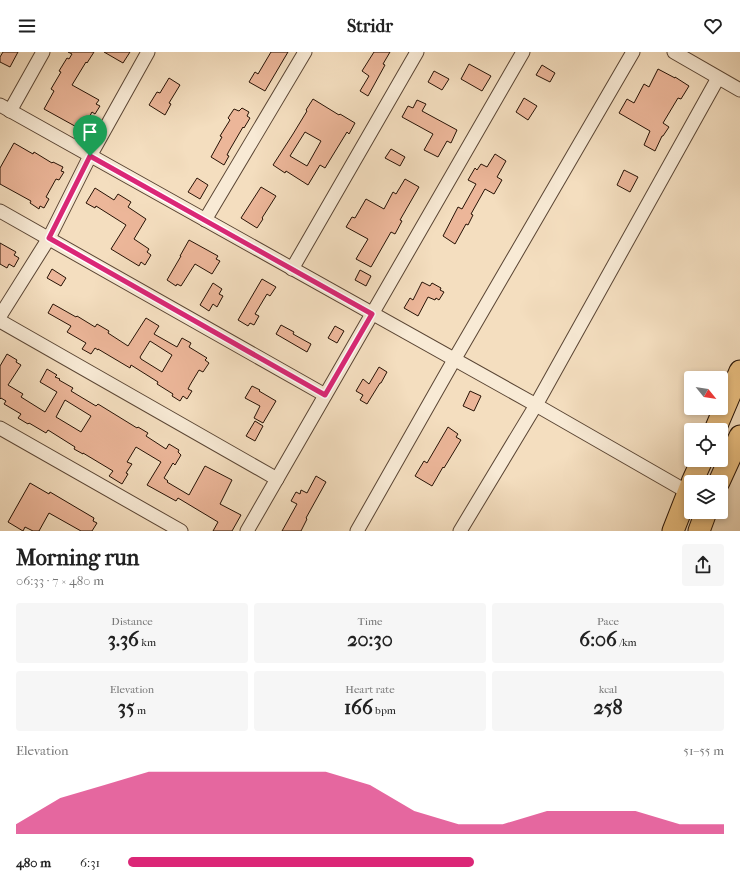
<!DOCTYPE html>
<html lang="en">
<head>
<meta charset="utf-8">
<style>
  :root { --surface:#fff; --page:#f6f6f6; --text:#222; --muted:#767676; --accent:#db2777 }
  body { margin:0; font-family:"IM FELL French Canon",serif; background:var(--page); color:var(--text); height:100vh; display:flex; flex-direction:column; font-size:15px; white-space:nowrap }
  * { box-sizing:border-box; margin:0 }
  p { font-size:13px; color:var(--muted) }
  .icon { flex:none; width:22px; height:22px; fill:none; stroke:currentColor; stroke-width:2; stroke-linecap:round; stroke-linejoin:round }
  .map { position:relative; height:479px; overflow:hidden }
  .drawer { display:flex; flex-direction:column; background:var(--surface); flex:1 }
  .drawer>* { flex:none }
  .needle { width:26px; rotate:120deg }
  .fabs { position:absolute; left:684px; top:319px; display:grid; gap:8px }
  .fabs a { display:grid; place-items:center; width:44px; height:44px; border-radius:4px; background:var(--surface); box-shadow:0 2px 6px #0003; font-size:20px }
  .pin { position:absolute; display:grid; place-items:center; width:34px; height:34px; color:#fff; margin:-41px -17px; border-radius:50% 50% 50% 0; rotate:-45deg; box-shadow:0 0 4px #0007 }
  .pin .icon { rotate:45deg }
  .round { display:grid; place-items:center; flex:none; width:42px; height:42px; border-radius:4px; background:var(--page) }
  .headline { display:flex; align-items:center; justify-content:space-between; height:68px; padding:0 16px }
  h1 { font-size:22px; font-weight:700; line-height:30px }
  .metrics { display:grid; grid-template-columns:repeat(3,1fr); gap:6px; height:68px; padding:4px 16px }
  .metrics div { display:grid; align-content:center; border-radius:4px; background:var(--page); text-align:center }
  .metrics b { font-size:20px; font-weight:700 }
  .metrics small { font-size:11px; font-weight:400 }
  .metrics p { font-size:11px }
  .chart { height:112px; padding:8px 16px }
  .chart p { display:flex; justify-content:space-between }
  .chart svg { width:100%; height:72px; margin-top:4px; fill:var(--accent); opacity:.7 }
  ul { padding:0 16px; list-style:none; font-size:13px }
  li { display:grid; grid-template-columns:64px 48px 1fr; align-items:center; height:30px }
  li i { height:10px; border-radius:5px; background:var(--accent) }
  header { display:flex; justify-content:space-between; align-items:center; height:52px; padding:0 16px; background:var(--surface); font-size:18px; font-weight:700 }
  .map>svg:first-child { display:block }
  .building { fill:#ecb699; stroke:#261205; fill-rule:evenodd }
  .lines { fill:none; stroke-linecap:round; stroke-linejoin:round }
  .street-casing { stroke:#5a4534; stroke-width:15 }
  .primary-casing { stroke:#261205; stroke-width:23 }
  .street { stroke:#f8ead5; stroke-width:13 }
  .primary { stroke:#eabf80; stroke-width:21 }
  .route-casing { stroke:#fff; stroke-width:8 }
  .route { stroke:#db2777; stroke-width:5 }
</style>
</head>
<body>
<header><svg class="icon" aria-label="menu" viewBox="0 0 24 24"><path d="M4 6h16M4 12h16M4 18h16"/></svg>Stridr<svg class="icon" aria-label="heart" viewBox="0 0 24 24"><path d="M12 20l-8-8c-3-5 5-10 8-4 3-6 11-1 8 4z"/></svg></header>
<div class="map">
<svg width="740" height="479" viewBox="0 0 740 479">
  <rect width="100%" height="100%" fill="#f4debf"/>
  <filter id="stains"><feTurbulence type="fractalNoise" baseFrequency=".005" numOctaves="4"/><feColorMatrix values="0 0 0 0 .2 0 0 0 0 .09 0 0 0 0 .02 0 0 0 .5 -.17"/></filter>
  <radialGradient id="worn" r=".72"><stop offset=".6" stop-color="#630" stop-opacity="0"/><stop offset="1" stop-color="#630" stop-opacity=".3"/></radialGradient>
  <g class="building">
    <path d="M3 0H18L10 15 0 10V5Z"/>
    <path d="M68 0H94L87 11 86 10 72 33 99 48 96 52 100 54 95 62 92 60 82 78 44 57 54 39 51 37 61 20 59 19 67 6 69 7 72 2Z"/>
    <path d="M104 0H130L123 11Z"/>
    <path d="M271 0H288L265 39 249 30 255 20 258 22Z"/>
    <path d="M374 0H390L383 12 385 13 368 44 360 39 369 24 362 19Z"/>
    <path d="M469 12 491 24 482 39 461 27Z"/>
    <path d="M542 13 555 21 550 30 536 23Z"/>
    <path d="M658 17 675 26V25L689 34 681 47 678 46 663 71 669 75 663 84H662L655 99 644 93 650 79 619 61 627 47 634 51 644 32 649 35Z"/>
    <path d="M434 19 449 27 442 38 428 30Z"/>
    <path d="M169 26 180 33 169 51 171 52 165 63 149 53 157 40 160 41Z"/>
    <path d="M524 46 537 54 528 68 516 60Z"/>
    <path d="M313 47 339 63 340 62 355 71 349 82 347 80 325 116 320 113 308 133 286 119 285 121 273 113 293 82 307 59 306 58ZM305 80 321 89 307 114 290 104Z"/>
    <path d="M417 48 426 52 422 59 457 78 451 91 447 89 438 105 424 98 433 82 402 65 408 54 413 56Z"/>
    <path d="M242 56 249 60 247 64 250 66 244 76 243 75 229 99 227 103 229 104 224 113 211 105 222 85 220 84 230 68 228 66 234 57 239 59Z"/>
    <path d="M14 91 33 102 34 100 52 111 53 110 63 115 61 119 64 120 59 128 56 127 46 145 49 147 44 156 40 154 39 157 30 151 31 149 0 132V116Z"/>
    <path d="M391 97 405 105 400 114 385 106Z"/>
    <path d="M495 102 506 109 497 125 502 128 494 142 485 137 471 162 473 163 468 173 466 172 455 192 443 184 458 155 462 157 476 132 468 128 475 116 477 118 481 112 487 115Z"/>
    <path d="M624 118 638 125 630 140 617 133Z"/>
    <path d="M197 126 208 133 200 147 188 140Z"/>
    <path d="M405 127 419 135 400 168 402 169 395 182 391 180 371 215 356 207 368 187 346 175 352 165 355 166 366 147 384 157 393 140 396 142Z"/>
    <path d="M261 135 276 144 262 166 263 167 257 176 241 166Z"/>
    <path d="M95 136 114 148 118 142 131 150 128 155 146 167 134 187 149 197 147 200 151 203 145 213 141 210 139 214 111 197 126 173 96 154 95 156 86 151Z"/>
    <path d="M189 188 218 204 216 207 220 209 212 222 195 212 181 234 177 232 176 234 167 228 181 204H180Z"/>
    <path d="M0 191 16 200 14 203 19 206 14 215 9 212 7 216 0 212Z"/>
    <path d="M52 217 66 226 61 234 47 226Z"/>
    <path d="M360 218 371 224 366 234 355 228Z"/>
    <path d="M262 227 276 235 270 244 267 242 255 262 259 264 254 273 250 271 248 274 238 268Z"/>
    <path d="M422 230 430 234 432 231 441 236 440 238 444 240 439 248 436 246 435 248 428 245 418 264 404 256 410 246 413 248Z"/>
    <path d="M213 231 222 237 219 242 223 244 217 255 213 252 209 259 200 253Z"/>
    <path d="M53 252 76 265 77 264 95 275 97 272 109 279 108 281 128 294 146 266 159 274 154 282 177 295 182 286 191 291 189 295 207 306 205 308 209 311 203 320 199 318 190 333 188 337 192 339 187 347 183 344 180 349 172 344 173 342 157 332 158 330 131 313 130 316 98 297V298L95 296 91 302 82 297 86 291 67 280 71 274 48 261ZM150 289 172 303 162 320 141 307 140 305Z"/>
    <path d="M281 273 294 280 293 282 311 292 307 300 276 282Z"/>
    <path d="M335 274 344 279 337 291 328 286Z"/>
    <path d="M7 302 17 308 16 310 21 313 8 333 23 342 21 345 45 360 57 340 40 330 47 317 57 323 55 325 60 327 59 328 73 336 71 339 96 354 98 352 137 376 138 375 148 381 146 384 166 397 169 392 179 398 178 400 181 403 175 413 173 411 164 426 168 429 167 430 189 443 205 414 232 428 220 452 241 463 232 479H213L218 470 178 446 176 449 147 433 161 410 136 395 127 410 132 412 126 421 128 422 122 432 109 424 113 419 83 401V402L74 397 75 395 48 378 46 381 29 371 28 372 18 366 21 362 4 352 6 349 1 346 0 347V314ZM65 348 91 364 81 380 56 365Z"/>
    <path d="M379 315 387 320 381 331H380L367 352 360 348 363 343 356 339 363 327 369 332Z"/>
    <path d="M252 334 260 338 259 339 276 349 263 371 254 366 260 354 245 346Z"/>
    <path d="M470 339 481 344 474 359 463 354Z"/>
    <path d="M255 369 263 374 255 389 246 384Z"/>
    <path d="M448 375 458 382 456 385 461 388 444 416 443 415 432 434 415 424 424 409 427 411Z"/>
    <path d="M316 424 326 430 306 466 307 467 301 479H282L297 452 291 449 296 440 300 442 301 438 307 441Z"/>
    <path d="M30 431 49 442 50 440 94 466 93 469 97 471 92 479H81L49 461 39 479H33L25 475 23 479 8 470Z"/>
  </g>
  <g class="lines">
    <defs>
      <g id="street">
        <path d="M674 0 740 38"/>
        <path d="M0 53 536 353 691 442"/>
        <path d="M10 59 43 0"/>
        <path d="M0 159 325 343"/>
        <path d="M205 168 305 0"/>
        <path d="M292 217 417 0"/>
        <path d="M0 264 49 186 90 104 148 0"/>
        <path d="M0 269 277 427"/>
        <path d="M0 376 181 479"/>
        <path d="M247 479 523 0"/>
        <path d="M357 479 454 308 633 0"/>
        <path d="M460 479 536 353 718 26"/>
      </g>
      <g id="primary">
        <path d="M715 378 740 319"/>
        <path d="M692 430 702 408"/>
        <path d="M719 430 740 384"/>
        <path d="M673 479 691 433"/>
        <path d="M699 479 706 460"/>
      </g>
    </defs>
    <use href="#street" class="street-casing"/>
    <use href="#primary" class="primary-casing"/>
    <use href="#street" class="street"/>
    <use href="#primary" class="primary"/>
  </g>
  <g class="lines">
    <defs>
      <path id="route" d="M90 104 372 262 325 343 49 186Z"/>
    </defs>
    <use href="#route" class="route-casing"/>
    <use href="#route" class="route"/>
  </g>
  <rect width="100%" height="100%" filter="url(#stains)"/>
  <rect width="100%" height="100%" fill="url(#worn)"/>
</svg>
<div class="fabs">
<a><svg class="needle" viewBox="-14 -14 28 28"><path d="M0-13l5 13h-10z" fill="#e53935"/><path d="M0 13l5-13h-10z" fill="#767676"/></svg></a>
<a><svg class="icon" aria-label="locate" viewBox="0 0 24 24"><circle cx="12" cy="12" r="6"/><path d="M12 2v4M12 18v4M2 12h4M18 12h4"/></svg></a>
<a><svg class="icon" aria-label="layers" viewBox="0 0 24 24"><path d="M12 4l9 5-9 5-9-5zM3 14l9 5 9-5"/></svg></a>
</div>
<div class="pin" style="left:90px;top:104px;background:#1e9e55"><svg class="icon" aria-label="arrive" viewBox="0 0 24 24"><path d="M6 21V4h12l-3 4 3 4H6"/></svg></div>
</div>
<section class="drawer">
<div class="headline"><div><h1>Morning run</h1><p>06:33 · 7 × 480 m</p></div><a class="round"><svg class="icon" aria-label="share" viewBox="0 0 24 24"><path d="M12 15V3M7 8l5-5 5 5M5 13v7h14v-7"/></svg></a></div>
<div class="metrics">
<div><p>Distance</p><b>3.36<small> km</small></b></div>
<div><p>Time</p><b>20:30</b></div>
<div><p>Pace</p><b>6:06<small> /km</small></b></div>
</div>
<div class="metrics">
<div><p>Elevation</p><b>35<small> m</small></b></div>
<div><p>Heart rate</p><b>166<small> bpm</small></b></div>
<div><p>kcal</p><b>258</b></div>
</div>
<div class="chart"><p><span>Elevation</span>51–55 m</p>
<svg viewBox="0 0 160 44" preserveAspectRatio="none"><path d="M0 44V38L10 22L20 14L30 6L40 6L50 6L60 6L70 6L80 14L90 30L100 38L110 38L120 30L130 30L140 30L150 38L160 38V44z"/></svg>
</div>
<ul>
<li><b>480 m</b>6:31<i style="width:58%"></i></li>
</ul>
</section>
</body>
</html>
